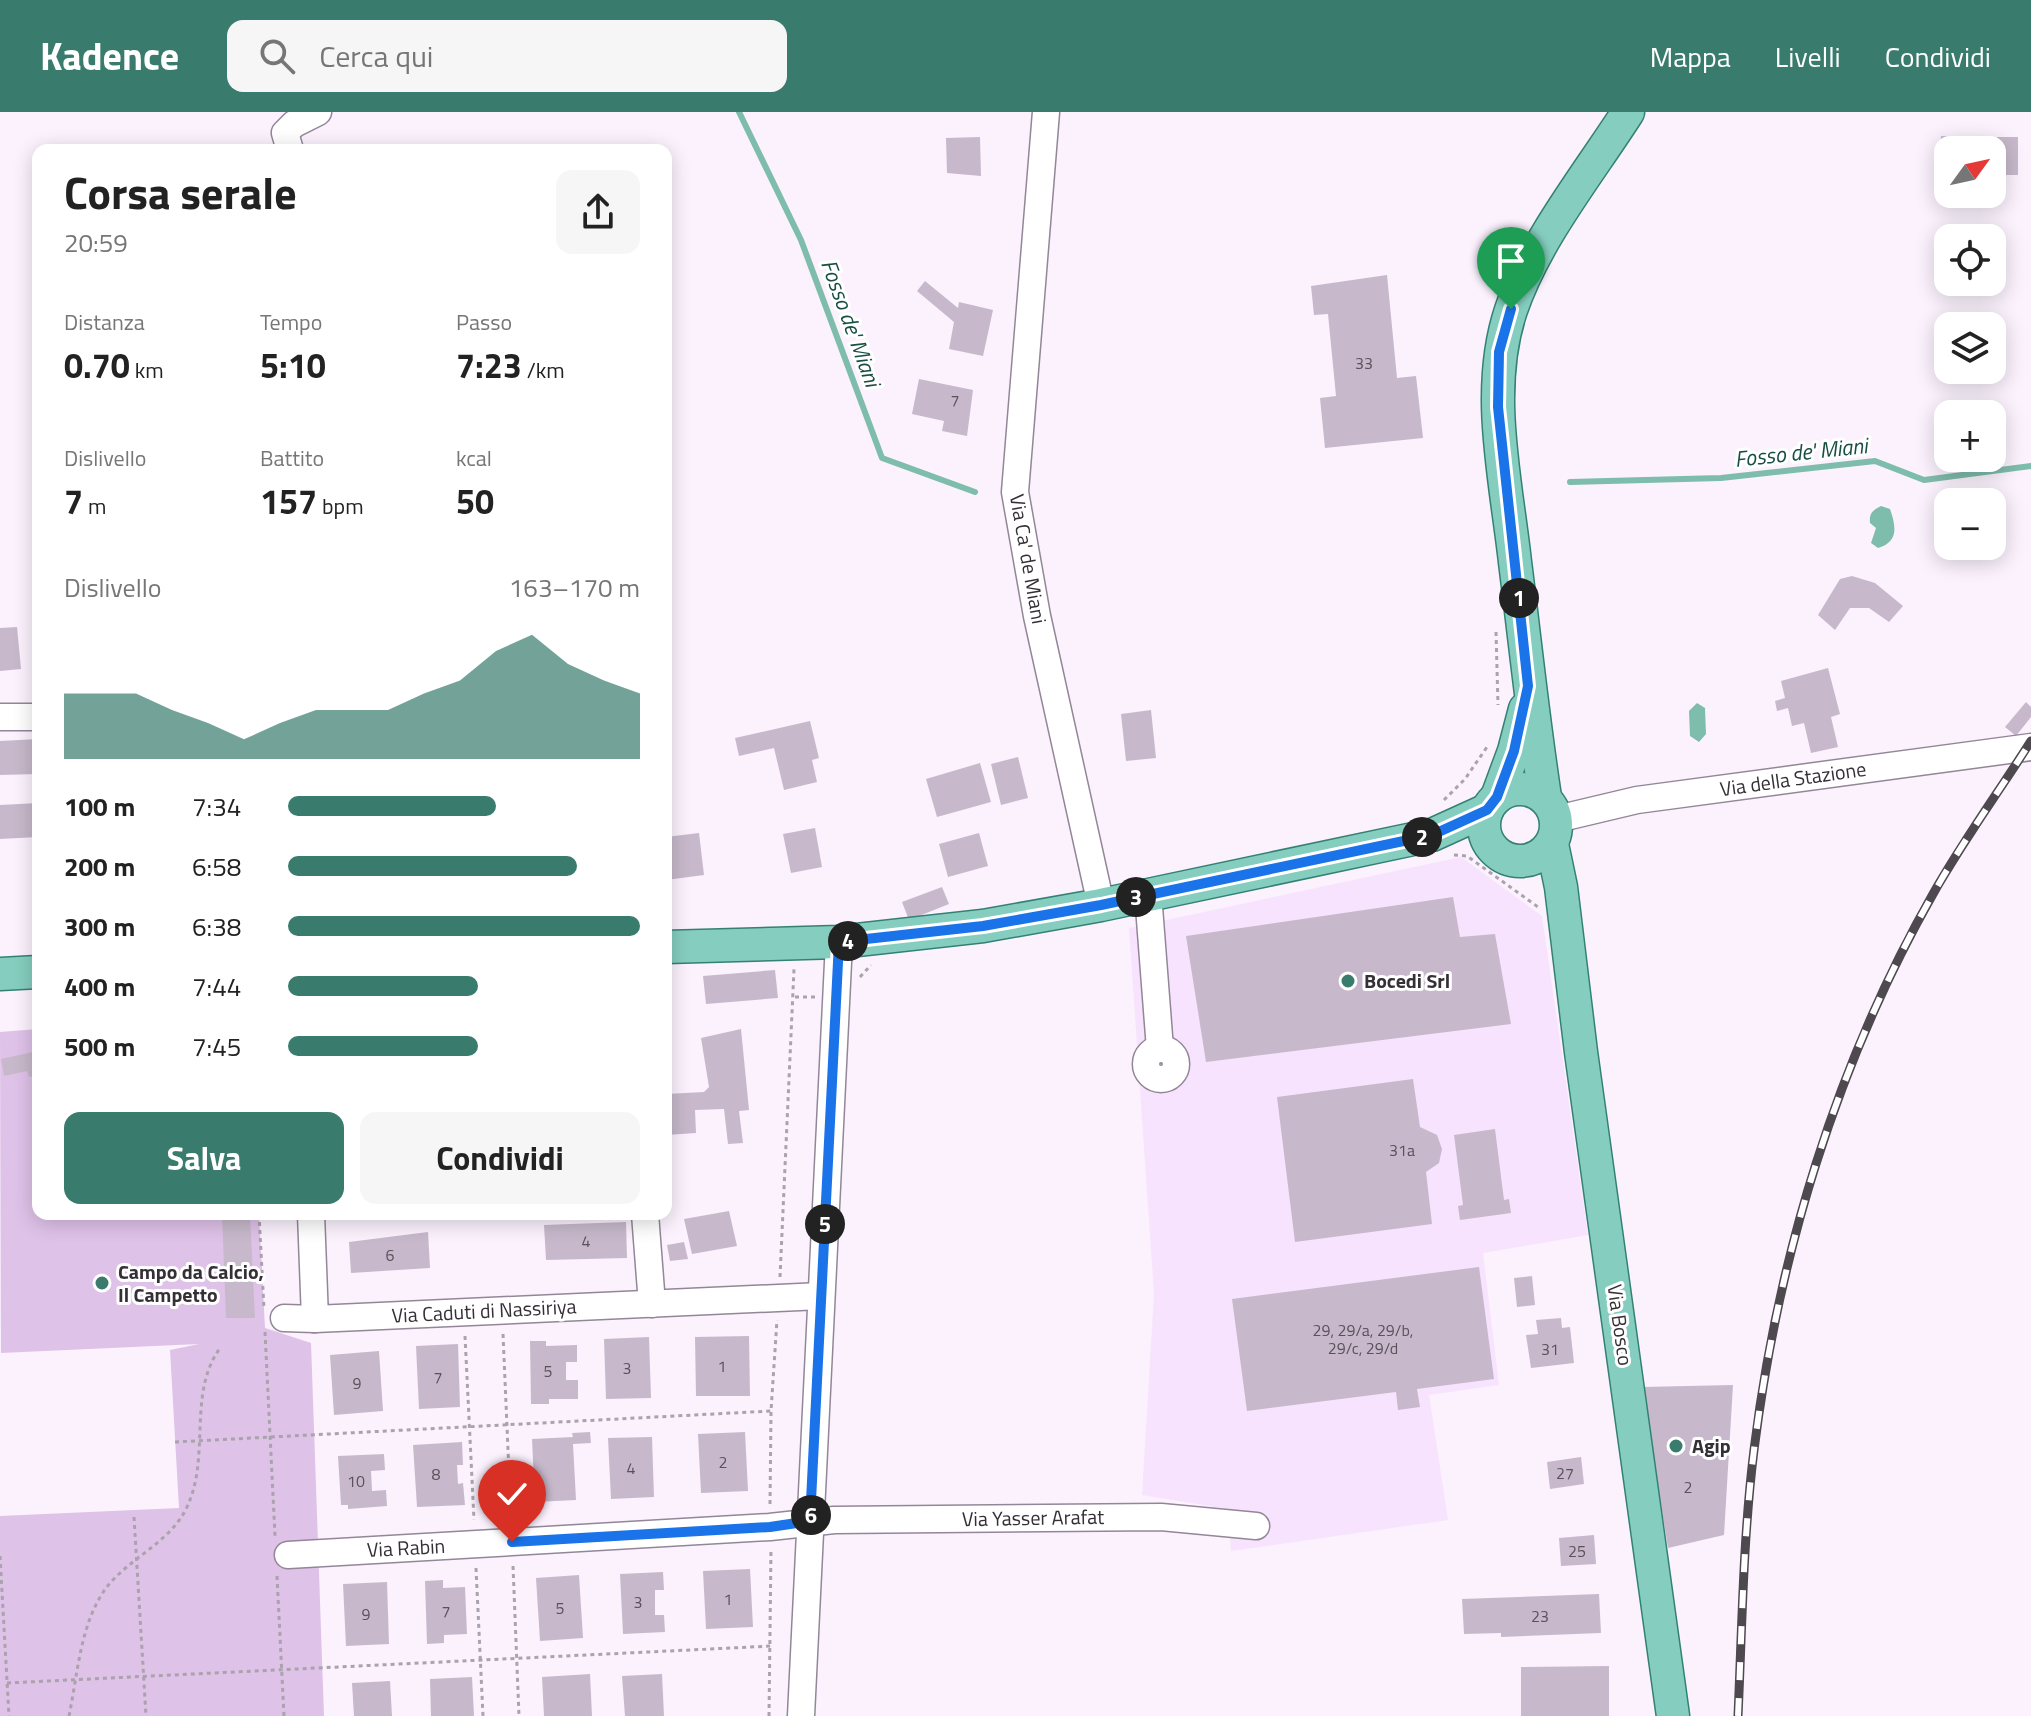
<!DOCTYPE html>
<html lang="it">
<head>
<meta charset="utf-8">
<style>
  :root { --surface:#fff; --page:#f6f6f6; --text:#222; --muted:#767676; --accent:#397c6d }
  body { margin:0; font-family:"Titillium Web",sans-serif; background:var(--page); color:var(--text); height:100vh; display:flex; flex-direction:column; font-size:30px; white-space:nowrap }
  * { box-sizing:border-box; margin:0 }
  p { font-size:26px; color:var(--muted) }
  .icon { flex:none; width:44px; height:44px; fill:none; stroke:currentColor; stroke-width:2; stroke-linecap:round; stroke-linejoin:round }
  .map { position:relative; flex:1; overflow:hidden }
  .side { position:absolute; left:32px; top:32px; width:640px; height:1076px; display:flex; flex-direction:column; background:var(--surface); border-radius:16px; box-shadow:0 4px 20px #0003 }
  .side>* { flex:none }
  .needle { width:52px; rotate:57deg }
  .controls { position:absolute; left:1934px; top:24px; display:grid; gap:16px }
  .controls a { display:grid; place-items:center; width:72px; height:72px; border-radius:16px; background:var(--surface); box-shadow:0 4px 20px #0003; font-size:40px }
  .pin { position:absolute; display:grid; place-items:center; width:68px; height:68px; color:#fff; margin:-82px -34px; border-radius:50% 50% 50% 0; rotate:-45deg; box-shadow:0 0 8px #0007 }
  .pin .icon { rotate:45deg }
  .km { position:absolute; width:40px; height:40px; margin:-20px; border-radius:50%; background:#222; color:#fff; font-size:22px; line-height:40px; text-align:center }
  .round { display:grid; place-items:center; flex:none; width:84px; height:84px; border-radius:16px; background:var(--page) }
  .summary { display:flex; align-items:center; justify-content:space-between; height:136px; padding:0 32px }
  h1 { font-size:44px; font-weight:700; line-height:60px }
  .stats { display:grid; grid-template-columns:repeat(3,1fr); gap:12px; height:136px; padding:8px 32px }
  .stats div { display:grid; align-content:center }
  .stats b { font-size:34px; font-weight:700 }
  .stats small { font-size:22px; font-weight:400 }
  .stats p { font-size:22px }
  .chart { height:224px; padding:16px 32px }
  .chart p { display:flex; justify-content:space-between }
  .chart svg { width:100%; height:144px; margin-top:8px; fill:var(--accent); opacity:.7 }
  .action { display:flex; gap:16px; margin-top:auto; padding:16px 32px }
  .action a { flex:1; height:92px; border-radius:16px; background:var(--accent); color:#fff; font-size:32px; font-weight:700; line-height:92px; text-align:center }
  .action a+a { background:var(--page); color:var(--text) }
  ul { padding:0 32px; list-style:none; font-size:26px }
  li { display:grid; grid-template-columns:128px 96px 1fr; align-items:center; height:60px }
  li i { height:20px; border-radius:10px; background:var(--accent) }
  header { display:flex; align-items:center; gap:48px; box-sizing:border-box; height:112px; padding:0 40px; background:var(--accent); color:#fff }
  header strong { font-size:38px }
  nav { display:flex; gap:44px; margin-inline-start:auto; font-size:28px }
  .search { width:560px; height:72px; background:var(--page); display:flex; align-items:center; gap:20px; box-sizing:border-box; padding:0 28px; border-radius:16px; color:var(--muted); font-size:30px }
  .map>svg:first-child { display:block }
  .built { fill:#f7e3fd }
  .green { fill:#dfc2e8 }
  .water { fill:#7ebcac }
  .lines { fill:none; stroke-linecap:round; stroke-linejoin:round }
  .stream { stroke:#7ebcac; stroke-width:6 }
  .building { fill:#c7b9cb }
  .minor-casing { stroke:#938698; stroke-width:29 }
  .major-casing { stroke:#348174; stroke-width:35 }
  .path { stroke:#aaa2ac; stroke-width:3; stroke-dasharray:4 4; stroke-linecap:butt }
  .minor { stroke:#fff; stroke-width:26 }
  .major { stroke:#85cebf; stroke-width:32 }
  .rail-casing { stroke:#4e484f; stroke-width:9 }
  .rail { stroke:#fff; stroke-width:6; stroke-dasharray:18; stroke-linecap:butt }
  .route-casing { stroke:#fff; stroke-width:16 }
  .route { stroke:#1a73e8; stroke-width:10 }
  .poi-dot { fill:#397c6d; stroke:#fff; stroke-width:3 }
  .labels { text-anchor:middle; stroke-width:6; stroke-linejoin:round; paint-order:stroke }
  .number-label { font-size:16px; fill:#5a525b }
  .street-label { font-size:20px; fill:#352f36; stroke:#fff }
  .poi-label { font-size:20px; font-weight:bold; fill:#352f36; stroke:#fff; text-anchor:start }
  .water-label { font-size:22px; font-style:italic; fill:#194f43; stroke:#fff }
</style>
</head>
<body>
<header>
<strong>Kadence</strong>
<div class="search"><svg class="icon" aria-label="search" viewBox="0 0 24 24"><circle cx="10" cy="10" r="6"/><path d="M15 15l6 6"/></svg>Cerca qui</div>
<nav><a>Mappa</a><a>Livelli</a><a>Condividi</a></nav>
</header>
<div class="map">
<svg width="2031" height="1604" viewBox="0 0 2031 1604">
  <rect width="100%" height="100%" fill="#fbf2fe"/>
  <path class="built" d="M1461 745 1542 804 1588 1123 1483 1141 1499 1273 1429 1283 1448 1408 1231 1439 1227 1397 1142 1383 1154 1182 1129 816Z"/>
  <path class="green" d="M38 917V1102H259L265 1216 311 1231 324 1604H0V1404L179 1396 170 1238 199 1232 1 1241 0 920Z"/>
  <g class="water">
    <path d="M1881 394 1890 397C1896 414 1899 430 1878 436L1871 431 1876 416 1870 411C1869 401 1873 398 1881 394Z"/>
    <path d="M1697 591 1705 596 1706 622 1699 630 1690 624 1689 599Z"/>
  </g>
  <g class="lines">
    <g class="stream">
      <path d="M739 0 801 128 882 346 975 380"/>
      <path d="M1570 370 1721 366 1875 349 1924 368 2031 354"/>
    </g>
  </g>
  <g class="building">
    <path d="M1941 24 1973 25V38H1948V72L1938 71Z"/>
    <path d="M980 25 981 64 947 61 946 26Z"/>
    <rect x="1997" y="25" width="21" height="38"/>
    <path d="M1387 163 1397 266 1416 264 1423 326 1325 336 1320 286 1336 284 1328 202 1314 203 1311 174Z"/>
    <path d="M925 169 958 196 959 190 993 198 983 244 949 237 954 210 917 179Z"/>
    <path d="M919 267 973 278 967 324 942 319 944 309 912 302Z"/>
    <path d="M1852 464 1875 471 1903 494 1889 510 1869 496H1850L1835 518 1818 503 1840 467Z"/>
    <path d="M17 515 21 557 0 559V516Z"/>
    <path d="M1828 556 1840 602 1831 605 1838 635 1811 641 1804 611 1792 614 1788 596 1777 599 1775 589 1785 586 1781 569Z"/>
    <path d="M2026 590 2031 595V605L2016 624 2005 615Z"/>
    <path d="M1151 598 1156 646 1126 649 1121 602Z"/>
    <path d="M810 609 819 646 812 648 817 670 784 678 774 636 739 644 735 626Z"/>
    <path d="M38 627V662L0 663V629Z"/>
    <path d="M1018 645 1028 686 1001 693 991 652Z"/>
    <path d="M980 651 991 690 937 705 926 667Z"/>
    <path d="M38 691V725L0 727V693Z"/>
    <path d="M815 716 822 755 791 761 783 722Z"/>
    <path d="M699 721 704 763 666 768V725Z"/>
    <path d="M979 721 988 754 948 765 939 732Z"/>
    <path d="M942 775 949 792 909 808 902 790Z"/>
    <path d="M1453 785 1460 825 1495 822 1511 912 1206 950 1186 824Z"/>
    <path d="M775 858 778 886 706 892 703 864Z"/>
    <path d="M741 917 749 998 739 999 743 1031 728 1032 724 997 695 998 696 1021 666 1023V982L704 980 709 975 701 926Z"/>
    <path d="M38 939V963L29 965 27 959 4 964 1 947Z"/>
    <path d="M1413 967 1420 1015 1437 1023 1442 1037 1439 1051 1426 1060 1432 1112 1295 1130 1277 985Z"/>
    <path d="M1495 1017 1504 1088 1509 1087 1511 1101 1460 1108 1458 1094 1463 1093 1454 1023Z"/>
    <path d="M729 1099 737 1134 692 1142 684 1107Z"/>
    <path d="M250 1103 255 1206H226L222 1104Z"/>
    <path d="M626 1110 627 1146 546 1148 544 1113Z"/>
    <path d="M428 1120 430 1156 351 1161 349 1130Z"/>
    <path d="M684 1130 688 1147 670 1149 667 1133Z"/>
    <path d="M1479 1155 1494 1267 1417 1277 1420 1295 1398 1298 1396 1280 1247 1299 1232 1187Z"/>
    <path d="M1532 1164 1535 1193 1517 1195 1514 1166Z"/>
    <path d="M1561 1206 1562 1216 1570 1215 1574 1251 1531 1256 1526 1223 1538 1222 1536 1208Z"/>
    <path d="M749 1224 750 1284H696L695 1225Z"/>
    <path d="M649 1225 651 1286 606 1287 604 1227Z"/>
    <path d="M530 1229H546V1234L577 1233V1250H566V1268H578V1287H549V1292H531Z"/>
    <path d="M458 1232 460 1295 419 1297 416 1234Z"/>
    <path d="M379 1239 383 1299 334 1303 330 1243Z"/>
    <path d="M1733 1273 1724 1423 1668 1436 1642 1275Z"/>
    <path d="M590 1320 591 1331 573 1332 576 1388 535 1390 532 1327 573 1325 572 1321Z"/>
    <path d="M745 1320 748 1379 701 1381 698 1322Z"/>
    <path d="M652 1325 654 1385 611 1387 608 1326Z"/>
    <path d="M462 1330 463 1353H457L458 1372 463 1371 465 1393 417 1395 413 1333Z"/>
    <path d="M384 1342 385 1358 371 1359 372 1379 386 1378 387 1394 348 1397V1393H341L338 1344Z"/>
    <path d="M1581 1345 1584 1372 1550 1377 1547 1350Z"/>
    <path d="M1594 1423 1596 1452 1561 1454 1559 1426Z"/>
    <path d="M750 1457 753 1515 706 1517 703 1459Z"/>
    <path d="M663 1460 664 1478H655V1503H664L665 1520 623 1522 620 1462Z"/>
    <path d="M579 1463 583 1526 540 1529 536 1466Z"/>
    <path d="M443 1468V1476L465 1475 467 1522 444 1523V1531L427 1532 425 1469Z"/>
    <path d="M387 1470 389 1532 346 1534 343 1472Z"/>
    <path d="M1599 1482 1601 1521 1501 1525V1521L1464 1522 1462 1487Z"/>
    <path d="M1609 1554V1604H1521V1555Z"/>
    <path d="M590 1562 592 1604H544L542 1565Z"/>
    <path d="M662 1562 664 1604H625L622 1564Z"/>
    <path d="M472 1565 474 1604H431L430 1567Z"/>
    <path d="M390 1569 392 1604H354L352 1571Z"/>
  </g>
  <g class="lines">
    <defs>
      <g id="minor">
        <path d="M1046 0 1015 380 1037 504 1101 793"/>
        <path d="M290 38 285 21 294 12 318 0"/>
        <path d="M0 605H38"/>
        <path d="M1557 707 1637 688 2031 635"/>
        <path d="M1148 782 1160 937"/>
        <circle cx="1161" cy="952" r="15"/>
        <path d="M311 1102 315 1207 821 1184"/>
        <path d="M645 1102 652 1192"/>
        <path d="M284 1206 315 1207"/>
        <path d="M288 1443 770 1415 834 1408 1161 1405 1256 1414"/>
        <path d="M801 1604 839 830"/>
      </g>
      <g id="major">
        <circle cx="1520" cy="713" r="36"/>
        <path d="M1497 685 1514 639 1525 597"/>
        <path d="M1545 685C1533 607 1525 529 1515 450 1506 368 1484 278 1511 198 1534 129 1589 61 1628 0"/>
        <path d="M1552 732 1561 775 1581 940 1673 1604"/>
        <path d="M666 835 839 830 983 814 1101 793 1432 723 1487 698"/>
        <path d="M0 862 38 860"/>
      </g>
    </defs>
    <use href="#minor" class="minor-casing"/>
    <use href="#major" class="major-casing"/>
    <g class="path">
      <path d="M1496 520 1498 593"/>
      <path d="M1444 688 1465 667 1487 635"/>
      <path d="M1454 743 1467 744 1538 795"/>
      <path d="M860 865 871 853"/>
      <path d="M795 885H815"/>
      <path d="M259 1102 264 1197"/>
      <path d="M780 1165 794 857"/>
      <path d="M265 1220 275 1424"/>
      <path d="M503 1222 511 1407"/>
      <path d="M465 1224 474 1408"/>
      <path d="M175 1330 771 1299"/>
      <path d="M770 1392 771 1299 777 1208"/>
      <path d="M134 1405 146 1604"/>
      <path d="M0 1444 9 1604"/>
      <path d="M513 1454 519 1604"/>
      <path d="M476 1456 483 1604"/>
      <path d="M277 1464 284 1604"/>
      <path d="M7 1571 772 1534"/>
      <path d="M69 1604C78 1561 80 1512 106 1476 129 1446 171 1430 187 1395 211 1344 187 1282 220 1236"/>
      <path d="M769 1604 771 1436"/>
    </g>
    <use href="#minor" class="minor"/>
    <use href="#major" class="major"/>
    <defs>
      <path id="rail" d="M1738 1604C1742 1516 1743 1426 1754 1338 1778 1144 1836 953 1933 782 1963 729 1998 681 2031 629"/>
    </defs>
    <use href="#rail" class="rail-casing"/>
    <use href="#rail" class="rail"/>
  </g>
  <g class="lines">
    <defs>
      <path id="route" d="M512 1430 770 1415 810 1409 839 830 983 814 1101 793 1432 723 1487 698 1497 685 1514 639 1528 574 1498 295 1499 240 1511 197"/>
    </defs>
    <use href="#route" class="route-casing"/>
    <use href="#route" class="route"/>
  </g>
  <g class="poi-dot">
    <circle cx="1348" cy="869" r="8"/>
    <circle cx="102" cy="1171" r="8"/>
    <circle cx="1676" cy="1334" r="8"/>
  </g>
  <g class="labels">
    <g class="number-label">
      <text x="1364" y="257">33</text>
      <text x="955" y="294">7</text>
      <text x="1402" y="1044">31a</text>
      <text x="586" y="1135">4</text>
      <text x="390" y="1149">6</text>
      <text x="1363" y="1224">29, 29/a, 29/b,<tspan x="1363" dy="18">29/c, 29/d</tspan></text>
      <text x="1550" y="1243">31</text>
      <text x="722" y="1260">1</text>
      <text x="627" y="1262">3</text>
      <text x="548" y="1265">5</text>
      <text x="438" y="1271">7</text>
      <text x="357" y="1277">9</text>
      <text x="723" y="1356">2</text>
      <text x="631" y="1362">4</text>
      <text x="1565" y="1367">27</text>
      <text x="436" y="1368">8</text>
      <text x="356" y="1375">10</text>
      <text x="1688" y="1381">2</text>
      <text x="1577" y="1445">25</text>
      <text x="728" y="1493">1</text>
      <text x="638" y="1496">3</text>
      <text x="560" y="1502">5</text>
      <text x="446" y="1505">7</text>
      <text x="366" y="1508">9</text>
      <text x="1540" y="1510">23</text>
    </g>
    <g class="street-label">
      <text transform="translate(1028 447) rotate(80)" y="7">Via Ca' de Miani</text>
      <text transform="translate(1793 667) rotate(-8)" y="7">Via della Stazione</text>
      <text transform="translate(484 1199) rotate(-3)" y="7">Via Caduti di Nassiriya</text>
      <text transform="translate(1620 1213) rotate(82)" y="7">Via Bosco</text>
      <text transform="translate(1033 1406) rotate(-1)" y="7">Via Yasser Arafat</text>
      <text transform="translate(406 1436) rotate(-3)" y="7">Via Rabin</text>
    </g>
    <g class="poi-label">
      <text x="1364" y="876">Bocedi Srl</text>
      <text x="118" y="1167">Campo da Calcio,<tspan x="118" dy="23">Il Campetto</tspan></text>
      <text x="1692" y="1341">Agip</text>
    </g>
    <g class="water-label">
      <text transform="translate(851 211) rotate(70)" y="8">Fosso de' Miani</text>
      <text transform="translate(1801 340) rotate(-6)" y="8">Fosso de' Miani</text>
    </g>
  </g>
</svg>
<div class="controls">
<a><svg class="needle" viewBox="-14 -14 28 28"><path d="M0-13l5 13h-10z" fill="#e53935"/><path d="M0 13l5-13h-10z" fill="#767676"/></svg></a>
<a><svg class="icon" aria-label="locate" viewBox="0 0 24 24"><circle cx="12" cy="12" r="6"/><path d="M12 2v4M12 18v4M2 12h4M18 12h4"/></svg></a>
<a><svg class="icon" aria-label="layers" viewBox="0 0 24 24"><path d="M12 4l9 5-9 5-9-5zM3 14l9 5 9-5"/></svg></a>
<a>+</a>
<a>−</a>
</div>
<div class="pin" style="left:1511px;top:197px;background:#1e9e55"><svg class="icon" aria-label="arrive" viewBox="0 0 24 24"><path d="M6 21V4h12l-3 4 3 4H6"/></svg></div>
<div class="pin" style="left:512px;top:1430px;background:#d93025"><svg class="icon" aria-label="check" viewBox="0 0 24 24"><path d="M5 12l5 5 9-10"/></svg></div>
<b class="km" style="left:1519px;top:486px">1</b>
<b class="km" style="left:1422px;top:725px">2</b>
<b class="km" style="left:1136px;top:785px">3</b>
<b class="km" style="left:848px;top:829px">4</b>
<b class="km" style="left:825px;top:1112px">5</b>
<b class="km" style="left:811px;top:1403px">6</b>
<section class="side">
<div class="summary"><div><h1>Corsa serale</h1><p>20:59</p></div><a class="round"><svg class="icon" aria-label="share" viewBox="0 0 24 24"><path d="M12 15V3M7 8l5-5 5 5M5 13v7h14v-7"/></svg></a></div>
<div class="stats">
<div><p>Distanza</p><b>0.70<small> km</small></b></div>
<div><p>Tempo</p><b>5:10</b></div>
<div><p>Passo</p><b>7:23<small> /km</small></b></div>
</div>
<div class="stats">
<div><p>Dislivello</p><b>7<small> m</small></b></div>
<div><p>Battito</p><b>157<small> bpm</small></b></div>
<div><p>kcal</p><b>50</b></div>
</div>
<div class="chart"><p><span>Dislivello</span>163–170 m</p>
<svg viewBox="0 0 160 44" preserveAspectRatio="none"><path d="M0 44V24L10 24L20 24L30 29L40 33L50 38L60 33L70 29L80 29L90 29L100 24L110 20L120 11L130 6L140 15L150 20L160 24V44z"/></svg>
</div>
<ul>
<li><b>100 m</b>7:34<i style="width:59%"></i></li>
<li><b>200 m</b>6:58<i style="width:82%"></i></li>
<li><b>300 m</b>6:38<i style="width:100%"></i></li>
<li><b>400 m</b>7:44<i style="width:54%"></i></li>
<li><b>500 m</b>7:45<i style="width:54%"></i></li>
</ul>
<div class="action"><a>Salva</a><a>Condividi</a></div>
</section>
</div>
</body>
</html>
